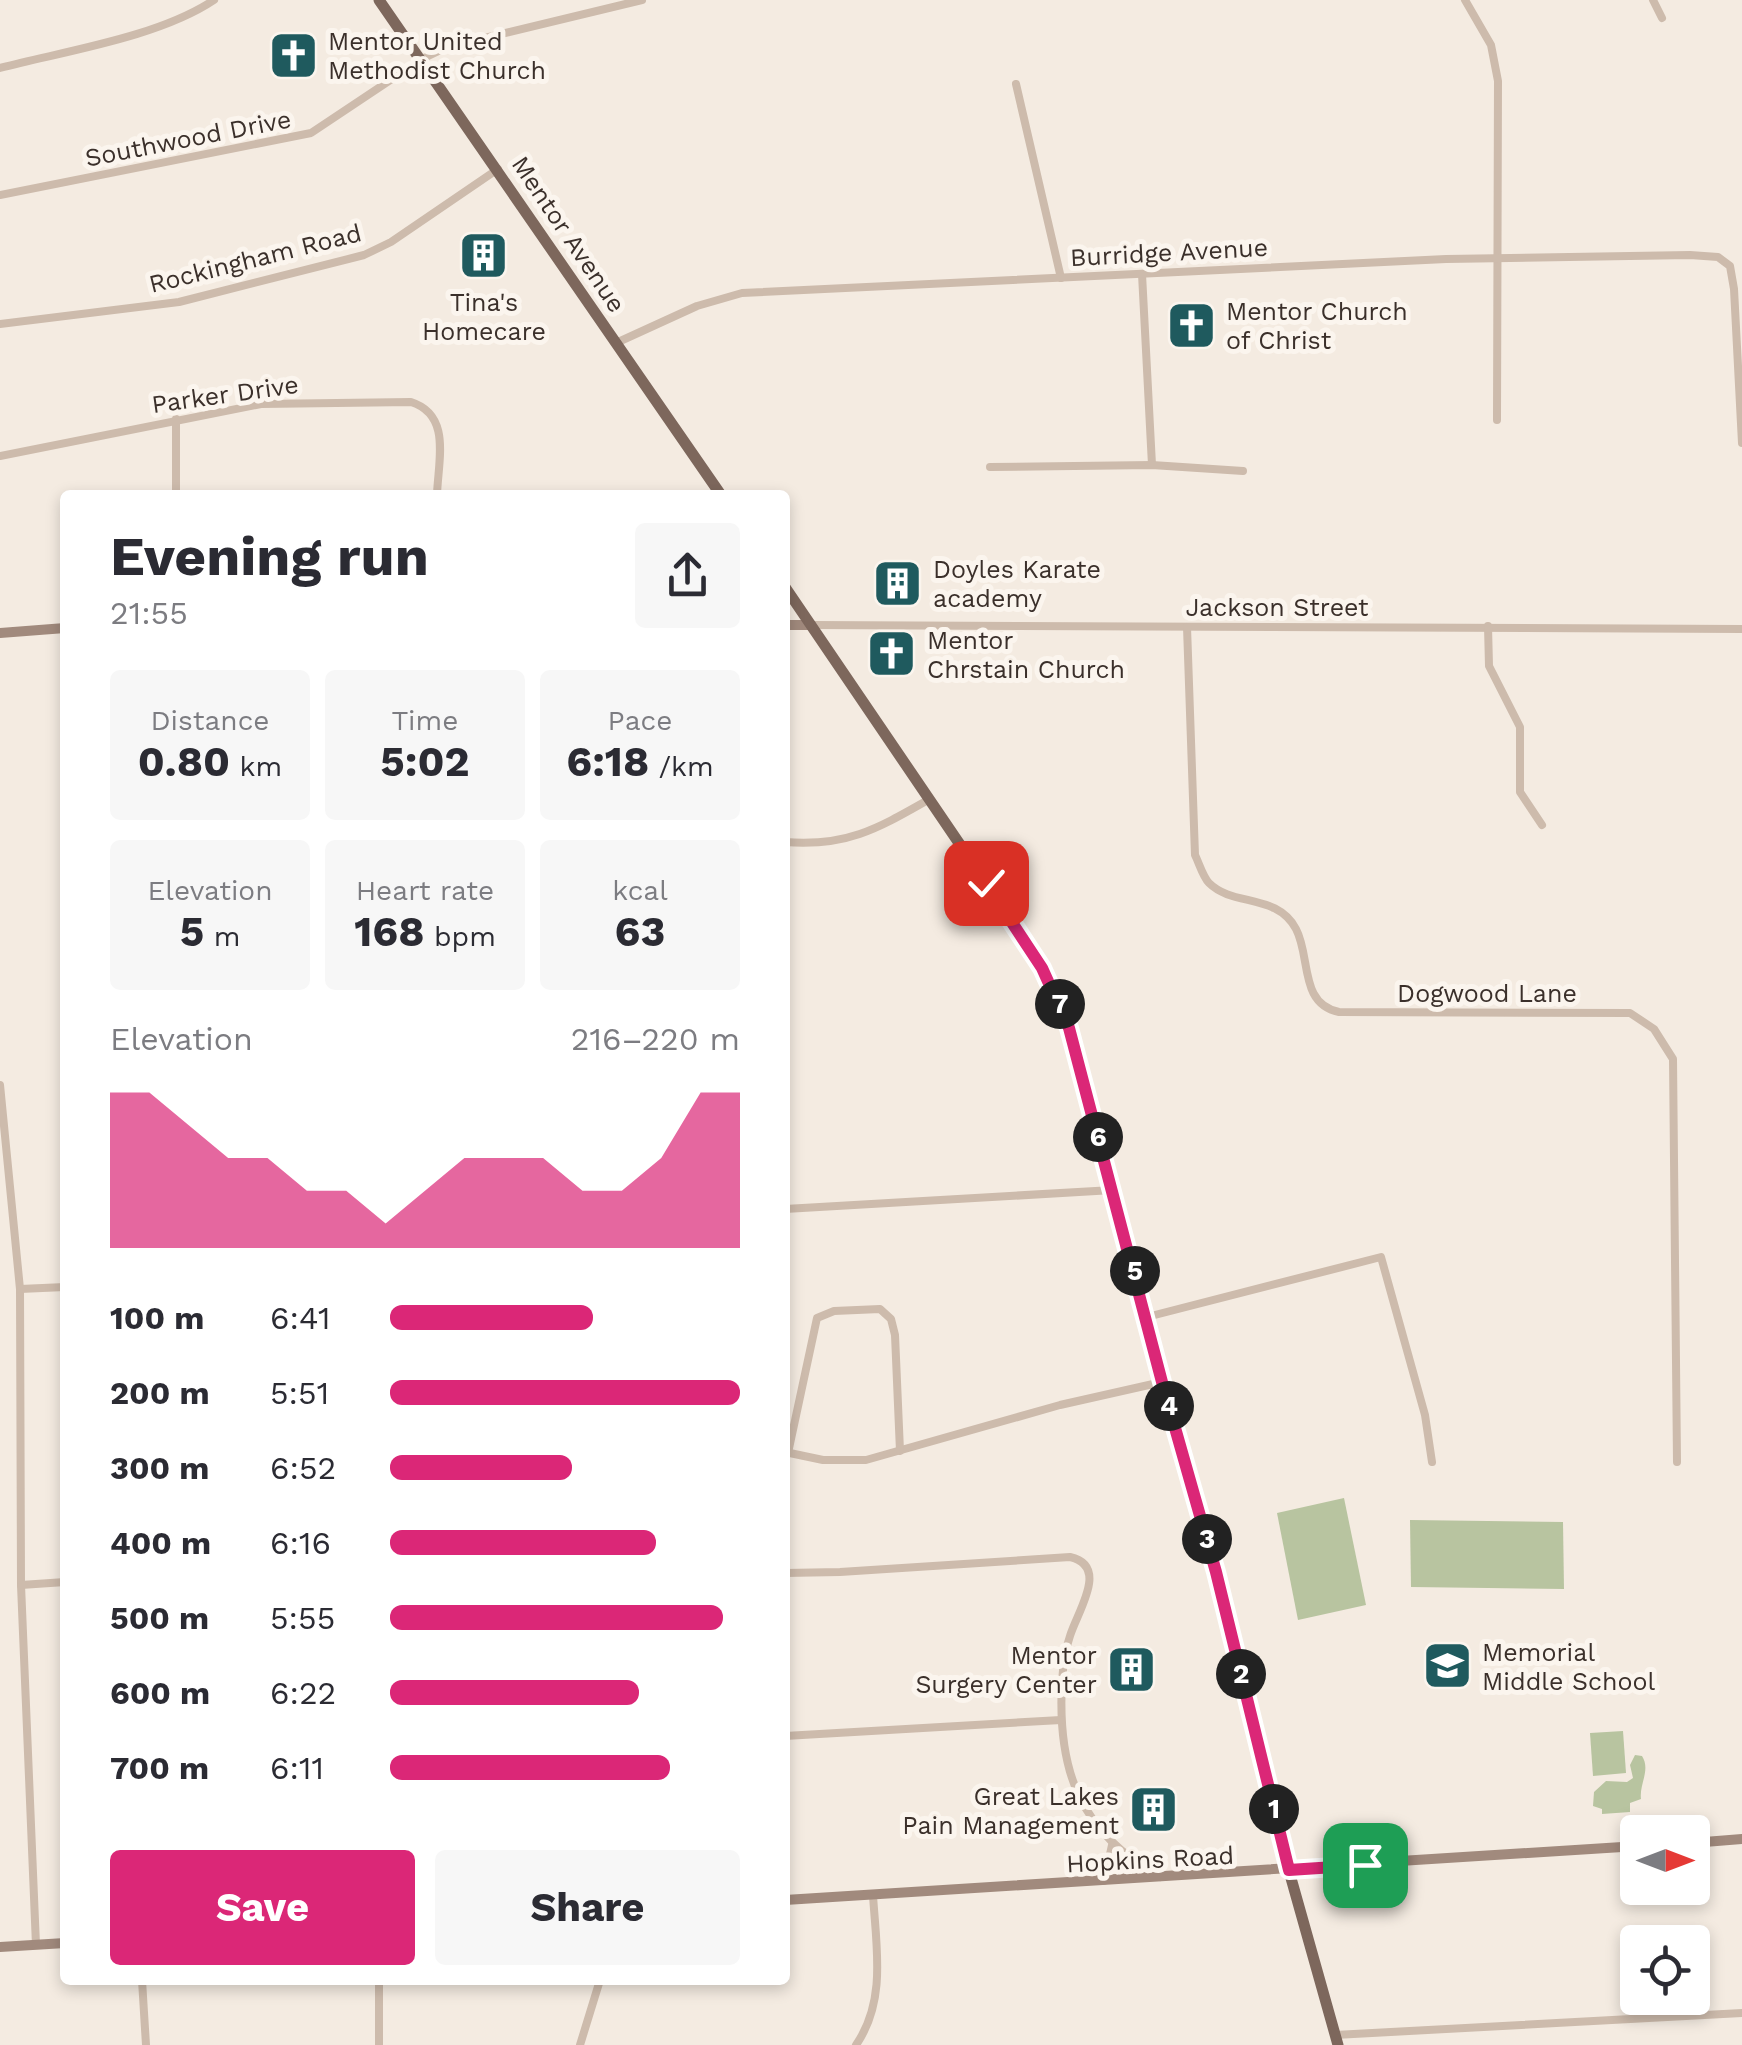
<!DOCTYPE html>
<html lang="en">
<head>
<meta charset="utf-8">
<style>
  :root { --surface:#fff; --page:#f7f7f7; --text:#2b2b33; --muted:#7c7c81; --accent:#db2777 }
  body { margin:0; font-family:"Work Sans",sans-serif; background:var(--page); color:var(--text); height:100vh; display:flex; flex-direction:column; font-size:38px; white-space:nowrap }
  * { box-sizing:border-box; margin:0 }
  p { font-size:32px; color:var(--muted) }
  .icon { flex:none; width:55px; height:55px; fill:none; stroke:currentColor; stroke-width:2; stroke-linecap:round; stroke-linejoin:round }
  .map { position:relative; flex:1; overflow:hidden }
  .side { position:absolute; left:60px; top:490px; width:730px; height:1495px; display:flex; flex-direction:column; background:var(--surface); border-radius:10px; box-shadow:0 5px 15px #0003 }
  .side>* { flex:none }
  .needle { width:65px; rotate:90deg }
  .tools { position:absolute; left:1620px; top:1815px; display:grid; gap:20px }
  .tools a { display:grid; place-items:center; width:90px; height:90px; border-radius:10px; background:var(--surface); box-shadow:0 5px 15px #0003; font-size:50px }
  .pin { position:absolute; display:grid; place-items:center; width:85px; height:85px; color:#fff; margin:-42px; border-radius:20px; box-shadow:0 5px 15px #0006 }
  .km { position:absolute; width:50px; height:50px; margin:-25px; border-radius:50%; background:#222; color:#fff; font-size:28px; line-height:50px; text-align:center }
  .round { display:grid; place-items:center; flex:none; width:105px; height:105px; border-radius:10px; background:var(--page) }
  .headline { display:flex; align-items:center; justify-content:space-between; height:170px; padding:0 50px }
  h1 { font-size:55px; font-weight:700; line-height:75px }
  .figures { display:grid; grid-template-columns:repeat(3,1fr); gap:15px; height:170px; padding:10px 50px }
  .figures div { display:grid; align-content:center; border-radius:10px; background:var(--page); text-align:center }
  .figures b { font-size:42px; font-weight:700 }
  .figures small { font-size:28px; font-weight:400 }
  .figures p { font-size:28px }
  .chart { height:280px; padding:20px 50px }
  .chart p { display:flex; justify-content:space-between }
  .chart svg { width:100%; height:180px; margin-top:10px; fill:var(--accent); opacity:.7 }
  .button { display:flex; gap:20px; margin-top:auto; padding:20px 50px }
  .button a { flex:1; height:115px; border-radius:10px; background:var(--accent); color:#fff; font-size:40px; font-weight:700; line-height:115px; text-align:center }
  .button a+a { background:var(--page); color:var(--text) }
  ul { padding:0 50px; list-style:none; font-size:32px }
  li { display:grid; grid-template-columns:160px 120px 1fr; align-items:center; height:75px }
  li i { height:25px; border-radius:12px; background:var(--accent) }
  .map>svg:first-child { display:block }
  .green { fill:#b8c4a0 }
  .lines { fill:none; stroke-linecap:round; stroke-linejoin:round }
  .street { stroke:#cdbbac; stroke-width:8 }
  .secondary { stroke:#a18a7d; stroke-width:10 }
  .primary { stroke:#7d675c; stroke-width:11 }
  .route-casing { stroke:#fff; stroke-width:20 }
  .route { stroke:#db2777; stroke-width:12 }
  .labels { text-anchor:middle; stroke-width:10; stroke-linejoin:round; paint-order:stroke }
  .poi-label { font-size:25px; fill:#3b302b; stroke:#fbf5ee; text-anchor:start }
  .street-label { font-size:25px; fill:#3b302b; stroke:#fbf5ee }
</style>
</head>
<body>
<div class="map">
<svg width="1742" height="2045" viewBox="0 0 1742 2045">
  <rect width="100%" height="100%" fill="#f4ebe1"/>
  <g class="green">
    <path d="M1344 1498 1366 1605 1298 1620 1277 1513Z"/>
    <path d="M1410 1520 1563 1522 1564 1589 1411 1587Z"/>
    <path d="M1623 1731 1626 1773 1593 1776 1590 1733Z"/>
    <path d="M1635 1755 1642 1756C1651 1770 1639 1784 1641 1799L1630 1803V1812L1602 1814V1809L1593 1806 1594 1792 1606 1781 1627 1782 1633 1778 1630 1765Z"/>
  </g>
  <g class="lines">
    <g class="street">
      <path d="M1465 0 1491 45 1498 81 1497 420"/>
      <path d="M1653 0 1662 18"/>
      <path d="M0 68C65 51 159 37 214 0"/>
      <path d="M1016 84 1061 278"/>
      <path d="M0 195 311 133 422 59 447 47 642 0"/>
      <path d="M1142 274 1152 465"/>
      <path d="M0 324 179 302 364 255 391 242 498 169"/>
      <path d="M616 343 697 306 742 293 1446 259 1690 255 1718 257 1730 266 1734 289 1742 443"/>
      <path d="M0 456 261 404 411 402C452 415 438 461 437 495"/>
      <path d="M990 467 1152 465 1243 471"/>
      <path d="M176 495V419"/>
      <path d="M812 625 1742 629"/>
      <path d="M1488 626 1489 666 1520 727V792L1542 825"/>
      <path d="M1187 627 1195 855C1199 863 1203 877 1209 883 1233 907 1277 893 1296 929 1311 957 1299 1004 1339 1012L1630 1013 1654 1029 1673 1059 1677 1462"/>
      <path d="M785 842C846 847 877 829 928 800"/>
      <path d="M0 1085 20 1289 21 1585 36 1945"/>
      <path d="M785 1209 1113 1190"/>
      <path d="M20 1289 65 1287"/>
      <path d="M1147 1317 1381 1257 1425 1415 1432 1462"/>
      <path d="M785 1452 823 1460H866L1060 1405 1162 1382"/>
      <path d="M788 1453 817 1318 834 1311 880 1309 891 1319 895 1335 900 1451"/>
      <path d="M785 1573 840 1572 1070 1557C1110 1566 1077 1612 1070 1636 1065 1650 1063 1666 1062 1682 1057 1771 1080 1832 1160 1877"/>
      <path d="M21 1585 65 1582"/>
      <path d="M785 1736 1061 1720"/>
      <path d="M1104 1881 1112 1845"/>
      <path d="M142 1980 146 2045"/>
      <path d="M1335 2035 1742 2013"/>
      <path d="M379 2045V1980"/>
      <path d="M580 2045 600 1980"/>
      <path d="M856 2045C887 2000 876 1946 873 1895"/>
    </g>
    <g class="secondary">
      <path d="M785 625H811"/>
      <path d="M0 633 65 628"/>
      <path d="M1692 1843 1742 1839"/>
      <path d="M785 1900 1638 1846"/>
      <path d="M0 1947 65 1943"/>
    </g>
    <g class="primary">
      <path d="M379 0 721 495"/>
      <path d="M785 587 1031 949 1057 997 1069 1028 1216 1572 1289 1871 1338 2045"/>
    </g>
  </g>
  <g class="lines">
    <defs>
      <path id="route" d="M986 883 1042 968 1069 1028 1162 1382 1216 1572 1289 1870 1365 1865"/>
    </defs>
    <use href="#route" class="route-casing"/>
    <use href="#route" class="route"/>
  </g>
  <defs>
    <symbol id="church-square" viewBox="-11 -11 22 22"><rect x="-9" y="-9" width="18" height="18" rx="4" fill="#1f5a5e" stroke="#fbf5ee"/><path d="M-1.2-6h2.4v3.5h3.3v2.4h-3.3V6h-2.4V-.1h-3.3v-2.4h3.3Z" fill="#fff"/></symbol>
    <symbol id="building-square" viewBox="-11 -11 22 22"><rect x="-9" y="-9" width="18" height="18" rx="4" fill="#1f5a5e" stroke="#fbf5ee"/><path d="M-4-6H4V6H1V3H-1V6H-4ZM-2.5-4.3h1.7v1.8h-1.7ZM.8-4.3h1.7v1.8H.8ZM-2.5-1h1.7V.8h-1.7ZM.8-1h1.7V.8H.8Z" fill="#fff"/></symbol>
    <symbol id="school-square" viewBox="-11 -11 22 22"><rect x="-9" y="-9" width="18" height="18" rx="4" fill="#1f5a5e" stroke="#fbf5ee"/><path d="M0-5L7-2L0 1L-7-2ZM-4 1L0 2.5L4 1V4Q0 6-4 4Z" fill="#fff"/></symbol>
  </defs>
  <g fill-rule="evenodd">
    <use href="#church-square" x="266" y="28" width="55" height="55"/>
    <use href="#building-square" x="456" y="228" width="55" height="55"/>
    <use href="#church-square" x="1164" y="298" width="55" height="55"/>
    <use href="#building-square" x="870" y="556" width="55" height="55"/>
    <use href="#church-square" x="864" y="626" width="55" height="55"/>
    <use href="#school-square" x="1420" y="1638" width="55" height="55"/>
    <use href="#building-square" x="1104" y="1642" width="55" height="55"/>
    <use href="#building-square" x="1126" y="1782" width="55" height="55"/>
  </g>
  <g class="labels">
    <g class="poi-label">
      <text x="328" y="50">Mentor United<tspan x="328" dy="29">Methodist Church</tspan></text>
      <text x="484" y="311" text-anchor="middle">Tina's<tspan x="484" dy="29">Homecare</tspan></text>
      <text x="1226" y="320">Mentor Church<tspan x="1226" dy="29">of Christ</tspan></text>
      <text x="933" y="578">Doyles Karate<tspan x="933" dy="29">academy</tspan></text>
      <text x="927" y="649">Mentor<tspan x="927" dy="29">Chrstain Church</tspan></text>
      <text x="1482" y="1661">Memorial<tspan x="1482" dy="29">Middle School</tspan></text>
      <text x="1097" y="1664" text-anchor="end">Mentor<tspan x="1097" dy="29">Surgery Center</tspan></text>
      <text x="1119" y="1805" text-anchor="end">Great Lakes<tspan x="1119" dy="29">Pain Management</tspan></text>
    </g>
    <g class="street-label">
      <text transform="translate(188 138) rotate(-11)" y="9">Southwood Drive</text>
      <text transform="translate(569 234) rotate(56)" y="9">Mentor Avenue</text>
      <text transform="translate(1169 252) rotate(-3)" y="9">Burridge Avenue</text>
      <text transform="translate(255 258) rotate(-14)" y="9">Rockingham Road</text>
      <text transform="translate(225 394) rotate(-8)" y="9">Parker Drive</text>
      <text x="1277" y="616">Jackson Street</text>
      <text x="1487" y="1002">Dogwood Lane</text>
      <text transform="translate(1150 1859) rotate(-3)" y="9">Hopkins Road</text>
    </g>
  </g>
</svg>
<div class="tools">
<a><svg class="needle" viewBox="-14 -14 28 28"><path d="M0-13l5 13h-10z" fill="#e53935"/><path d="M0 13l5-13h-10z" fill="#7c7c81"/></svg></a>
<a><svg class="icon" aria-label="locate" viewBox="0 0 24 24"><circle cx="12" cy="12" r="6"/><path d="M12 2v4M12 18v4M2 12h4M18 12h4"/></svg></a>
</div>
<div class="pin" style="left:1365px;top:1865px;background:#1e9e55"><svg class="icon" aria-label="arrive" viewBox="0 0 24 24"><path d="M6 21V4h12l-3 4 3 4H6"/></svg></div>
<div class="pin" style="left:986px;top:883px;background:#d93025"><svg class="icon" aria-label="check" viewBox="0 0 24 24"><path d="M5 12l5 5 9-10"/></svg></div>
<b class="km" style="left:1274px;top:1809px">1</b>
<b class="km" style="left:1241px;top:1674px">2</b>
<b class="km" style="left:1207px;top:1539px">3</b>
<b class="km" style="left:1169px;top:1406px">4</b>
<b class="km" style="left:1135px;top:1271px">5</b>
<b class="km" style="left:1098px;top:1137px">6</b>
<b class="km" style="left:1060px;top:1004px">7</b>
<section class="side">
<div class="headline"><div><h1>Evening run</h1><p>21:55</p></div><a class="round"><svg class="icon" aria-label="share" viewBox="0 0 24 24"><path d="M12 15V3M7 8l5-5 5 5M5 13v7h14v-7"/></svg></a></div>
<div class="figures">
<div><p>Distance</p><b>0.80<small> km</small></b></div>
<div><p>Time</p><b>5:02</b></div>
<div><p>Pace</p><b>6:18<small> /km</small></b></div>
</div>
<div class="figures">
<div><p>Elevation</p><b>5<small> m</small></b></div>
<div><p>Heart rate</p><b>168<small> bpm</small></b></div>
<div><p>kcal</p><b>63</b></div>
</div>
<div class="chart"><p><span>Elevation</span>216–220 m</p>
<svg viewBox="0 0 160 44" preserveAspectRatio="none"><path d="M0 44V6L10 6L20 14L30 22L40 22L50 30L60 30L70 38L80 30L90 22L100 22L110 22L120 30L130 30L140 22L150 6L160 6V44z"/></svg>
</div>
<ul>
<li><b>100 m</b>6:41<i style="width:58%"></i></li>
<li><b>200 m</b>5:51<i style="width:100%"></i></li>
<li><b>300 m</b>6:52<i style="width:52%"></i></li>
<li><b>400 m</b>6:16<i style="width:76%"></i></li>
<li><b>500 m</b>5:55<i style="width:95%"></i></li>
<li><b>600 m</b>6:22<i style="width:71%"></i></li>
<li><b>700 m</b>6:11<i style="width:80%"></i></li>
</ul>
<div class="button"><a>Save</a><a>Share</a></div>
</section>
</div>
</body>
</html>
